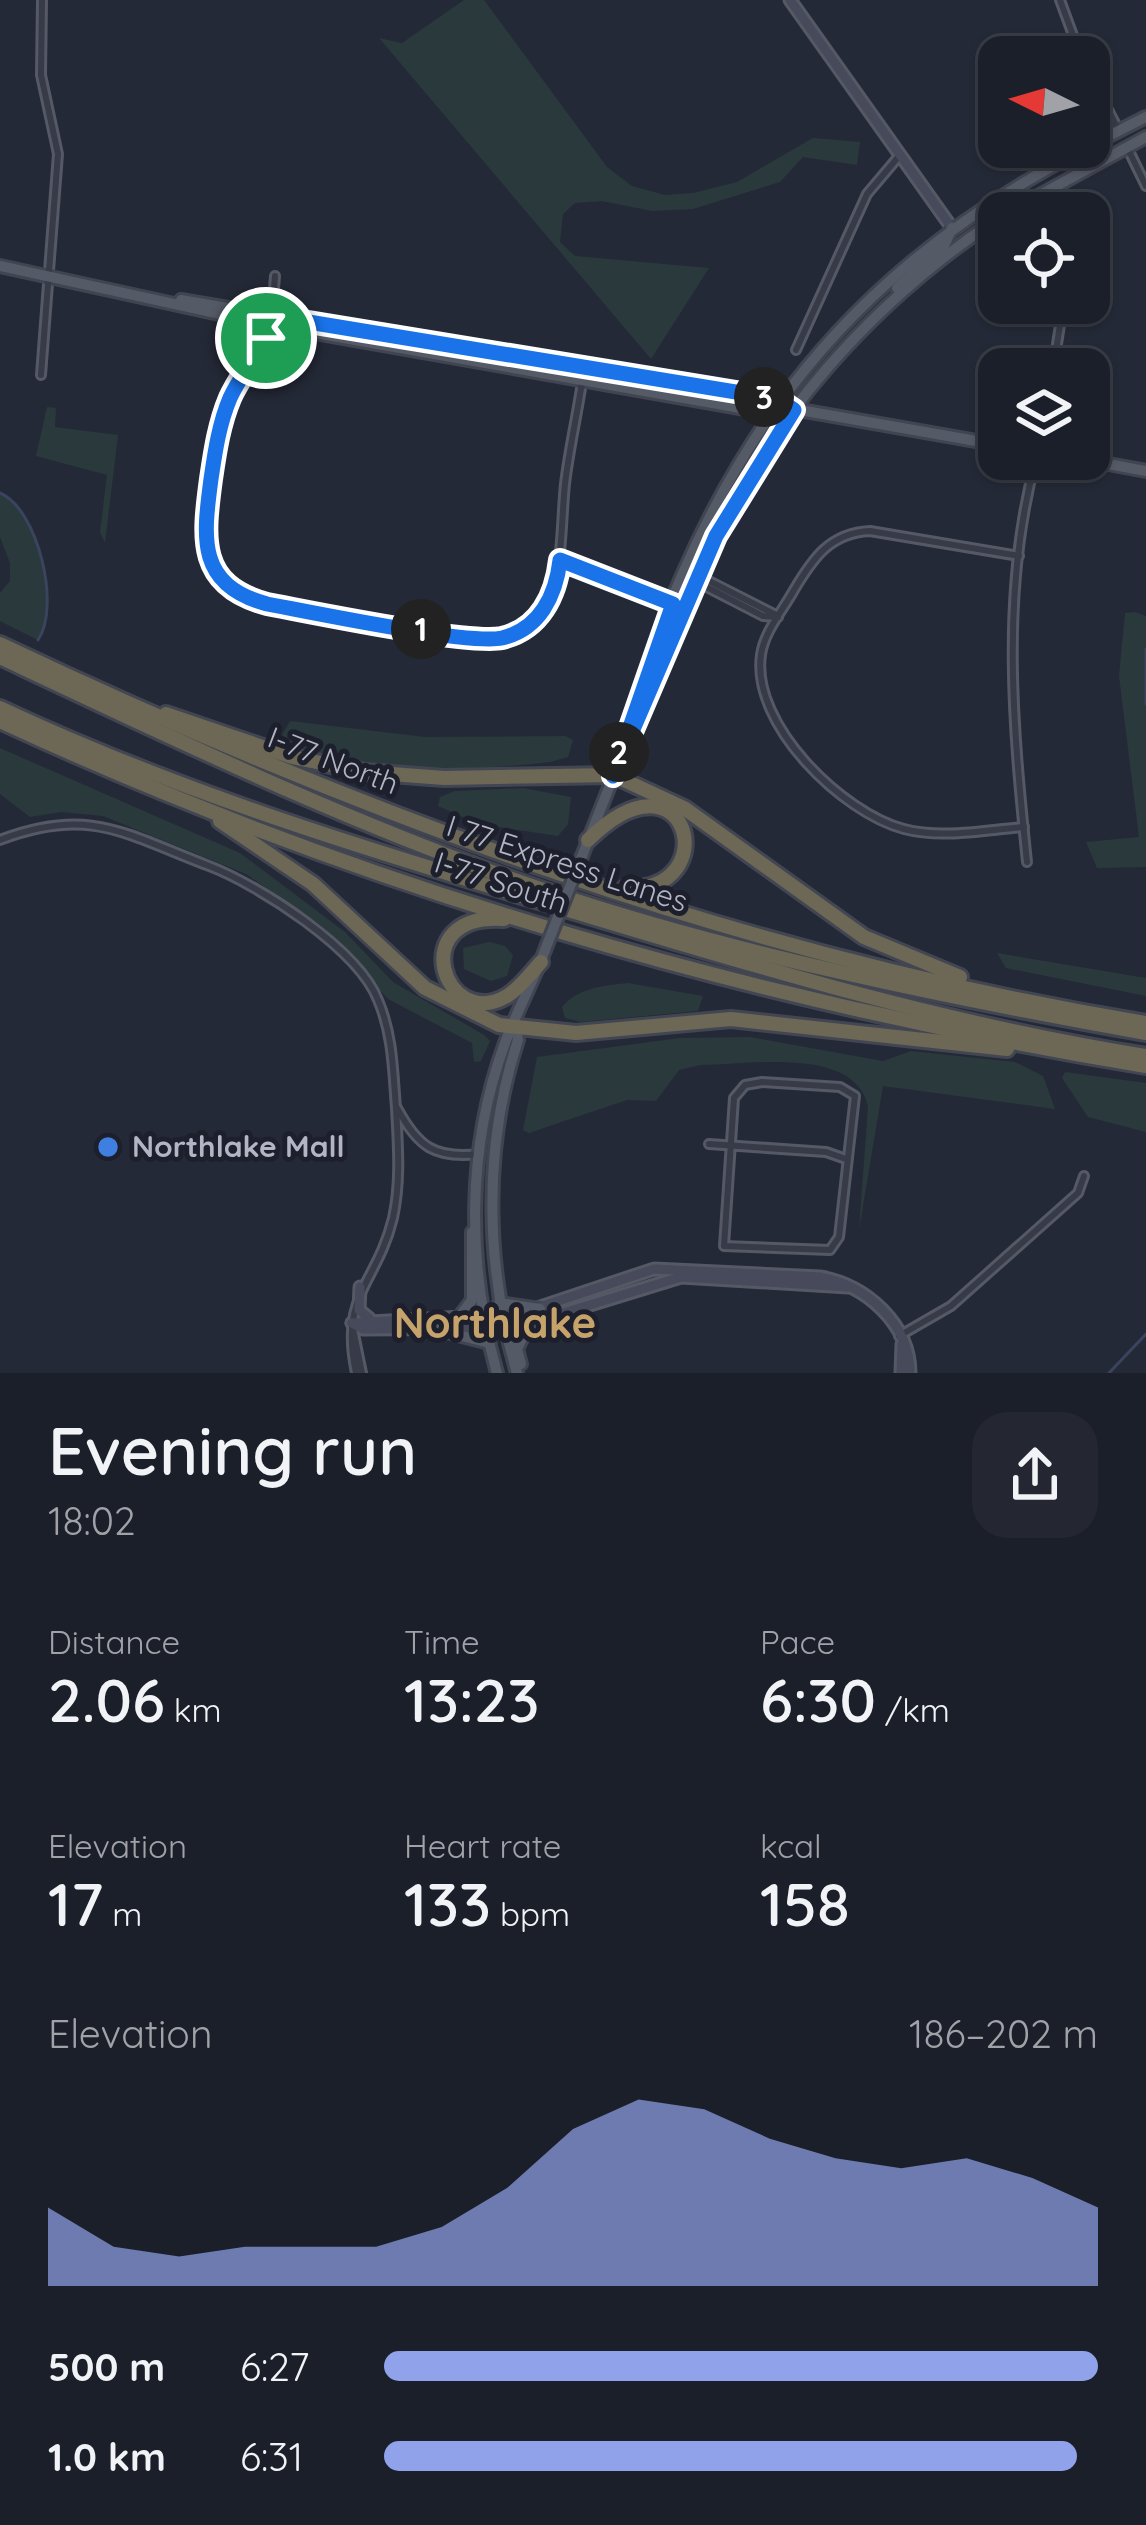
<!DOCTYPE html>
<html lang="en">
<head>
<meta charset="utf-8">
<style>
  :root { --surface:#1b1f29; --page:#242731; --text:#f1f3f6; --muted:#a0a2a8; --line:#393d46; --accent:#90a3ea }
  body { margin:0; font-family:Quicksand,sans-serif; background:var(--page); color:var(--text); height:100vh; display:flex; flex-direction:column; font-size:45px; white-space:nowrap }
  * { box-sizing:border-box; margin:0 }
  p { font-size:39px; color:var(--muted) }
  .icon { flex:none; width:66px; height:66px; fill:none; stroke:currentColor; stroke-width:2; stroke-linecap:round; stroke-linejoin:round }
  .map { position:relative; height:1373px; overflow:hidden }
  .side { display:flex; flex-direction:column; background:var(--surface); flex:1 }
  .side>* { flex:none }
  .needle { width:78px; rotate:275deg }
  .controls { position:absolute; left:978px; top:36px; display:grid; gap:24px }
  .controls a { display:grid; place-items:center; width:132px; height:132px; border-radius:24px; background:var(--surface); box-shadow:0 3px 9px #0004,0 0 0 3px var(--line); font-size:60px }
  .pin { position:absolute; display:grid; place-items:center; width:102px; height:102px; color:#fff; margin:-51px; border:6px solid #fff; border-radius:50%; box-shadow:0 3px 12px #0007 }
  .km { position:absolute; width:60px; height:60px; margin:-30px; border-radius:50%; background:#222; color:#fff; font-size:33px; line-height:60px; text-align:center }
  .round { display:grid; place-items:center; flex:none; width:126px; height:126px; border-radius:36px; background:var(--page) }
  .headline { display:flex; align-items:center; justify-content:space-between; height:204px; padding:0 48px }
  h1 { font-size:66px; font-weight:600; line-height:90px }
  .metrics { display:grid; grid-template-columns:repeat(3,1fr); gap:18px; height:204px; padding:12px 48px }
  .metrics div { display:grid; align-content:center }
  .metrics b { font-size:60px; font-weight:600 }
  .metrics small { font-size:33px; font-weight:400 }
  .metrics p { font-size:33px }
  .chart { height:336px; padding:24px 48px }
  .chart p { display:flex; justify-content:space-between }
  .chart svg { width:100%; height:216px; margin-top:12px; fill:var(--accent); opacity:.7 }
  ul { padding:0 48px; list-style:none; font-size:39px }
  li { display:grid; grid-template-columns:192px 144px 1fr; align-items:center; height:90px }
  li i { height:30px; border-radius:15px; background:var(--accent) }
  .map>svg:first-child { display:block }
  .green { fill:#2a393c }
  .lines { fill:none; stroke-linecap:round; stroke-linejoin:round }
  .stream { stroke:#3b445e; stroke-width:3 }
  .street-casing { stroke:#555965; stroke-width:12 }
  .secondary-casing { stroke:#555965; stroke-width:15 }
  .primary-casing { stroke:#414451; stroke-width:16 }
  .highway-casing { stroke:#424652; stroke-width:20 }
  .street { stroke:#373b47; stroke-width:6 }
  .secondary { stroke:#464a5a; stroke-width:9 }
  .primary { stroke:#555a67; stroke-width:10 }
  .highway { stroke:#6c6855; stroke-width:14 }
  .primary-bridge-casing { stroke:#414451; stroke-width:16; stroke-linecap:butt }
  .primary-bridge { stroke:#555a67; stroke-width:10 }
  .route-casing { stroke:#fff; stroke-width:24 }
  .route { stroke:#1a73e8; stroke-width:15 }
  .shop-dot { fill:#3f7fe0; stroke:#1d202c; stroke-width:4.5 }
  .labels { text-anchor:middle; stroke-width:10; stroke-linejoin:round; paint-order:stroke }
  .street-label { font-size:30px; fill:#b2b6c4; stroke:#1d202c }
  .poi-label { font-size:30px; font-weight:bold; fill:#b2b6c4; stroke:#1d202c; text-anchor:start }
  .district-label { font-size:42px; font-weight:bold; fill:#c6a36b; stroke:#1d202c }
</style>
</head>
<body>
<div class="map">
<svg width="1146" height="1373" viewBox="0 0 1146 1373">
  <rect width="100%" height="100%" fill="#242937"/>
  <g class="green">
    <path d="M464 0H484L607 167 632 186 665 195 693 193 737 182 813 138 860 142 857 165 803 157 780 182 693 209 652 211 602 201 575 203 563 214 560 242 575 256 709 268 651 359 379 38 402 43Z"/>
    <path d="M47 407 56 408 55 427 118 435 105 543 100 532 107 475 36 456Z"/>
    <path d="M0 493C38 509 61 606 38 640L0 621V593L10 581V563L0 537Z"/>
    <path d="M1135 612 1146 616V867L1097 868 1086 842 1139 837 1119 676 1125 613Z"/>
    <path d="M290 721 425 737 565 736 573 740 568 757 550 762C499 769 313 780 282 735Z"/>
    <path d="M0 748 240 853 345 932 393 982 484 1035 490 1041 481 1061 474 1062 472 1043 388 999 323 927 246 874 103 816 61 812 30 817 0 794Z"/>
    <path d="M523 788 571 797 568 824 558 836 478 824 438 806 440 797 455 791Z"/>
    <path d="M489 942 505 946 513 955 507 976 491 981 464 969 463 948Z"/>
    <path d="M997 953 1146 978V996L1006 968Z"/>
    <path d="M628 983 703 996 698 1011 581 1022 565 1018 562 1007C579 987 603 986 628 983Z"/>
    <path d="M750 1037 883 1061 911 1051 1015 1062 1043 1076 1055 1109 883 1086 859 1230 868 1107C856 1045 748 1065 701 1065L679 1070 656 1101 627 1100 529 1133 523 1130 537 1057 680 1038Z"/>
    <path d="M1065 1072 1146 1083V1132L1088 1117 1062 1078Z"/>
  </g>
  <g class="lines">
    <g class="stream">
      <path d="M0 493C38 509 61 606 38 640"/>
      <path d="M1146 649V704"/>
      <path d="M1109 1373 1146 1334"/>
    </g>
    <defs>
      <g id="street">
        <path d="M1060 0 1081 57"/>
        <path d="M1089 73 1119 131"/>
        <path d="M1127 147 1146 186"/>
        <path d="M272 314 275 276"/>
        <path d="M270 327C258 359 234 383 223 416 210 455 192 531 214 569 241 616 418 629 475 637 570 645 558 550 565 484 569 450 577 416 582 382"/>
        <path d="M796 350 867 194 900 155"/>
        <path d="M1053 369 1061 319"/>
        <path d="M41 375 58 154 41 75 42 0"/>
        <path d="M1019 556 870 531C830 533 813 558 794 590 783 610 764 632 761 655 751 725 843 813 904 829 942 839 985 830 1024 827"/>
        <path d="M560 560 670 603"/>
        <path d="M696 580 709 581 776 615"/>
        <path d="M695 581 763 616 778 617"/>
        <path d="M0 840C90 806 125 834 209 866 259 885 358 949 378 1000 393 1035 393 1071 396 1108 398 1145 401 1181 393 1218 377 1284 339 1294 356 1373"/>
        <path d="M1027 862C1013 726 1000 593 1036 459"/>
        <path d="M762 1082 840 1087 855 1096 839 1237 830 1250 724 1246 734 1098 745 1085Z"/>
        <path d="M397 1108C418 1147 435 1159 479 1154"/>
        <path d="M709 1144 826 1152 846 1159"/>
        <path d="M352 1324 362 1373"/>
        <path d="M899 1336 951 1306 1078 1193 1084 1176"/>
      </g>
      <g id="secondary">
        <path d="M790 0 952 228"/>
        <path d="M360 1287 359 1310 369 1318"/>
        <path d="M352 1323 519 1314 654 1269 820 1277C866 1285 910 1324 910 1373"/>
        <path d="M352 1323 363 1329 515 1328 681 1277 848 1287"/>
        <path d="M901 1373 902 1344"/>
      </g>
      <g id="primary">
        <path d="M1089 146 1146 117"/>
        <path d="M1007 213 1146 137"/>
        <path d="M0 266 270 325 768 413 794 409 999 445"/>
        <path d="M897 288 944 246 952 228"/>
        <path d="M181 300 783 402"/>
        <path d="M1081 459 1146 471"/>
        <path d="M624 753C656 691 675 623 704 559 768 420 871 302 999 218"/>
        <path d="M613 775C693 485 814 288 1088 147"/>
        <path d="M582 856 616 770"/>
        <path d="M516 1028 518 1040C483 1147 485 1265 517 1373"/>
        <path d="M499 1303 540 1309"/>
        <path d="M459 1317 472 1300V1232"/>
        <path d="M431 1328 489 1343"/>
        <path d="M521 1364 517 1349 528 1326"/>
        <path d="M497 1373C467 1266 466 1149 505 1043 516 1013 533 982 545 950"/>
      </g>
      <g id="highway">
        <path d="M0 644C363 816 748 958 1146 1023"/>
        <path d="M0 657C180 742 364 830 552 893 737 955 954 999 1146 1033"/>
        <path d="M0 708C175 790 355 846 539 901 740 962 938 1023 1146 1056"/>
        <path d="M166 714 292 757 365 772 444 778 613 775 684 808 864 937 960 977"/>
        <path d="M0 721C362 889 753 1001 1146 1066"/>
        <path d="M220 821 313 884 425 988 499 1025 576 1033 731 1019 1007 1049"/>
        <path d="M588 840C689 740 726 894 625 888"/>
        <path d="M504 919C404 912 444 1033 507 996 520 988 530 974 541 962"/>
      </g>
    </defs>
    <use href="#street" class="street-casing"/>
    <use href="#secondary" class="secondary-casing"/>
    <use href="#primary" class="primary-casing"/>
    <use href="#highway" class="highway-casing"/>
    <use href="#street" class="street"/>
    <use href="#secondary" class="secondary"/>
    <use href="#primary" class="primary"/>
    <use href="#highway" class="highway"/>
    <defs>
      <path id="primary-bridge" d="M545 950 582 856"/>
    </defs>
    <use href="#primary-bridge" class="primary-bridge-casing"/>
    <use href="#primary-bridge" class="primary-bridge"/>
  </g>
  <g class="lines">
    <defs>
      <path id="route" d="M272 316 778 399 794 410 716 536 613 776 673 604 560 560C556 595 540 629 502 638 468 645 310 612 267 604 197 585 203 539 211 479 215 452 219 424 230 398 243 369 266 349 272 316Z"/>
    </defs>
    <use href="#route" class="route-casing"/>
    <use href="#route" class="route"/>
  </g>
  <circle class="shop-dot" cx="108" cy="1147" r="12"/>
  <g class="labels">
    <g class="street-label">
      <text transform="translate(333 761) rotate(21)" y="10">I-77 North</text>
      <text transform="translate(567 864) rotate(18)" y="10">I 77 Express Lanes</text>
      <text transform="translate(501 883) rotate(18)" y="10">I-77 South</text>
    </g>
    <g class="poi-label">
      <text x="132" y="1157">Northlake Mall</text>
    </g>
    <g class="district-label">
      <text x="495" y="1338">Northlake</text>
    </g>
  </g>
</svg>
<div class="controls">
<a><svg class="needle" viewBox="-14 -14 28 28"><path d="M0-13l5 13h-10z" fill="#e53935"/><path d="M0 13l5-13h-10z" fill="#a0a2a8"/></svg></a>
<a><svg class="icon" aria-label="locate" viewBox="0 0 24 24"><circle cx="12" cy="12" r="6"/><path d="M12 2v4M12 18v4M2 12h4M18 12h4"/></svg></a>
<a><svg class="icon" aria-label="layers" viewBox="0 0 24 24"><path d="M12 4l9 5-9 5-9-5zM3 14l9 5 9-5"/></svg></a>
</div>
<div class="pin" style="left:266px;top:338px;background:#1e9e55"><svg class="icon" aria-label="arrive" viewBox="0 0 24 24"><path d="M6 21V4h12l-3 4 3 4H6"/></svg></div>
<b class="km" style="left:421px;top:629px">1</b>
<b class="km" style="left:619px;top:752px">2</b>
<b class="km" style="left:764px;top:397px">3</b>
</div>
<section class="side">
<div class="headline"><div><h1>Evening run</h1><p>18:02</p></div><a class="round"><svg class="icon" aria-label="share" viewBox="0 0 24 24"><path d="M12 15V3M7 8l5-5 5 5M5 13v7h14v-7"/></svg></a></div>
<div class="metrics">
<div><p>Distance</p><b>2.06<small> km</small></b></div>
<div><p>Time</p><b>13:23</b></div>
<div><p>Pace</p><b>6:30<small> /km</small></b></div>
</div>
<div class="metrics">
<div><p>Elevation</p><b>17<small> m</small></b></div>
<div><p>Heart rate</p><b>133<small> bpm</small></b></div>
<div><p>kcal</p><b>158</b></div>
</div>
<div class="chart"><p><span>Elevation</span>186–202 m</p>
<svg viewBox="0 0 160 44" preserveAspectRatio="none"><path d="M0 44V28L10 36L20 38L30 36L40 36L50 36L60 32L70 24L80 12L90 6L100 8L110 14L120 18L130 20L140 18L150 22L160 28V44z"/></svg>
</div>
<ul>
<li><b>500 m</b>6:27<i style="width:100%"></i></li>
<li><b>1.0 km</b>6:31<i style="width:97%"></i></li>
</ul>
</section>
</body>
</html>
